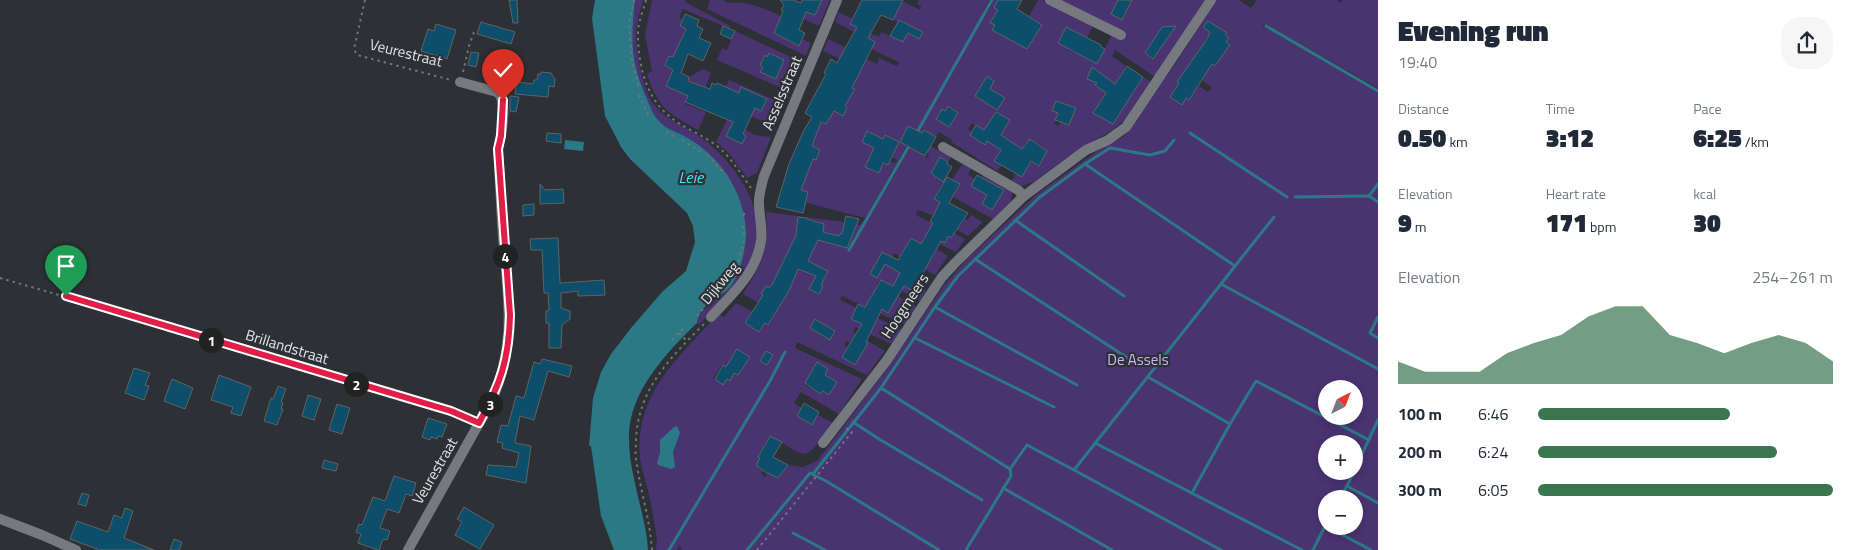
<!DOCTYPE html>
<html lang="en">
<head>
<meta charset="utf-8">
<style>
  :root { --surface:#fff; --page:#f6f6f7; --text:#1f2937; --muted:#747a83; --accent:#3a7650 }
  body { margin:0; font-family:"Titillium Web",sans-serif; background:var(--page); color:var(--text); height:100vh; display:flex; flex-direction:column; font-size:19px; white-space:nowrap }
  * { box-sizing:border-box; margin:0 }
  p { font-size:16px; color:var(--muted) }
  .icon { flex:none; width:28px; height:28px; fill:none; stroke:currentColor; stroke-width:2; stroke-linecap:round; stroke-linejoin:round }
  .map { position:relative; flex:1; overflow:hidden }
  .panel { display:flex; flex-direction:column; background:var(--surface); width:475px }
  .panel>* { flex:none }
  .needle { width:32px; rotate:42deg }
  .tools { position:absolute; left:1318px; top:380px; display:grid; gap:10px }
  .tools a { display:grid; place-items:center; width:45px; height:45px; border-radius:50%; background:var(--surface); box-shadow:0 2px 8px #0003; font-size:25px }
  .pin { position:absolute; display:grid; place-items:center; width:42px; height:42px; color:#fff; margin:-51px -21px; border-radius:50% 50% 50% 0; rotate:-45deg; box-shadow:0 0 5px #0007 }
  .pin .icon { rotate:45deg }
  .km { position:absolute; width:25px; height:25px; margin:-12px; border-radius:50%; background:#222; color:#fff; font-size:14px; line-height:25px; text-align:center }
  .round { display:grid; place-items:center; flex:none; width:52px; height:52px; border-radius:20px; background:var(--page) }
  .head { display:flex; align-items:center; justify-content:space-between; height:85px; padding:0 20px }
  h1 { font-size:28px; font-weight:800; line-height:38px }
  .metrics { display:grid; grid-template-columns:repeat(3,1fr); gap:8px; height:85px; padding:5px 20px }
  .metrics div { display:grid; align-content:center }
  .metrics b { font-size:25px; font-weight:800 }
  .metrics small { font-size:14px; font-weight:400 }
  .metrics p { font-size:14px }
  .chart { height:140px; padding:10px 20px }
  .chart p { display:flex; justify-content:space-between }
  .chart svg { width:100%; height:90px; margin-top:5px; fill:var(--accent); opacity:.7 }
  ul { padding:0 20px; list-style:none; font-size:16px }
  li { display:grid; grid-template-columns:80px 60px 1fr; align-items:center; height:38px }
  li i { height:12px; border-radius:6px; background:var(--accent) }
  main { display:flex; flex:1; min-height:0 }
  .map>svg:first-child { display:block }
  .green { fill:#4a3371; fill-rule:evenodd }
  .water { fill:#2b7886 }
  .lines { fill:none; stroke-linecap:round; stroke-linejoin:round }
  .stream { stroke:#2b7886; stroke-width:3 }
  .building { fill:#0d4e6a; stroke:#5e6467 }
  .path { stroke:#727579; stroke-width:2; stroke-dasharray:2.5 4; stroke-linecap:butt }
  .minor { stroke:#767a7f; stroke-width:10 }
  .route-casing { stroke:#fff; stroke-width:10 }
  .route { stroke:#e11d48; stroke-width:6 }
  .labels { text-anchor:middle; stroke-width:4.5; stroke-linejoin:round; paint-order:stroke }
  .street-label { font-size:15px; fill:#e2e4e7; stroke:#2d3034 }
  .park-label { font-size:15px; fill:#c9b5f8; stroke:#2d3034 }
  .water-label { font-size:16px; font-style:italic; fill:#4fe2fc; stroke:#2d3034 }
</style>
</head>
<body>
<main>
<div class="map">
<svg width="1378" height="550" viewBox="0 0 1378 550">
  <rect width="100%" height="100%" fill="#2d3034"/>
  <g class="green">
    <path d="M635 0H643C640 11 636 25 636 37 637 56 643 91 655 106 669 123 691 128 707 142 744 173 773 221 749 268 737 289 716 307 699 325L697 323V316L728 289 736 277 745 247 746 231 742 207 733 183 682 135C674 132 666 128 659 122 645 107 631 59 631 38 632 26 634 13 635 0Z"/>
    <path d="M652 0H686L685 2 730 26V29L683 9 679 17 683 20 689 30 688 32 684 31 678 46 687 50 676 58 669 56 665 65 681 72 678 83 698 92 700 85 688 80 689 77 703 69 711 73 705 89 722 96 729 80 784 104 775 127 751 116H736L727 136 742 144 743 134 745 129 755 135 771 137 757 173 747 178 728 152 716 142 732 109 689 92 685 104 706 112 698 130C668 113 658 108 647 74L652 71 645 35Z"/>
    <path d="M710 0H723L729 3C746 0 765 9 783 17L778 22 774 33 781 36H789L787 41 799 46 802 39 811 43 806 56 707 9Z"/>
    <path d="M822 0H830L819 26 803 19 806 12 815 15Z"/>
    <path d="M895 0H900L920 10 921 6 917 4 919 1 917 0H990L983 12 986 14 994 0H998L1000 11 991 23 995 25 992 30 1027 49 1042 25 1029 16 1038 0H1042L1093 26 1087 38 1066 27 1058 43 1069 47 1068 50 1078 54 1079 52 1089 57 1088 60 1092 62 1101 56 1112 35 1059 0H1205L1155 77 1115 50 1112 56 1126 66 1118 79 1132 94 1143 77 1151 82 1126 119 1112 130 1069 156 1035 181 1022 186 1012 181 1016 173 1001 150 995 161 1002 165 997 171 951 142 952 140 939 132 936 137 924 130 913 149 927 158 929 154 927 152 931 146 951 157 948 162 940 157 931 173 943 182 934 198 946 206 941 215 960 227 965 219 968 220 971 215 983 222 968 236 937 218 936 211 933 216 918 210 916 215 933 224 928 232 944 242 948 236 952 238 954 233 965 239 956 252 924 237 921 244 910 238 905 249 929 263 937 249 948 256 935 275 894 253 892 257 882 252 878 259 901 272 900 284 913 291 917 285 926 290 920 301 880 280 877 285 888 312 898 296 916 306 905 325 842 296 840 300 857 308 851 319 872 329 878 318 902 330 891 344 855 327 853 332 885 351 867 375 797 342 795 348 862 379 839 414 801 392 794 403 801 408 797 416 811 425 818 415 833 423C801 466 811 457 769 436L758 456 760 458 761 470 763 471 761 474 766 477 768 473 778 478 788 465 803 467 817 461 883 374 945 284 967 259 1038 193 1100 149 1124 136 1177 61 1217 0H1239L1251 8 1257 0H1337L1341 3 1343 0H1378V88L1265 24 1262 27H1268L1378 90V550H681L682 548 679 546 677 550H656L657 539C654 523 652 506 648 490 645 479 641 468 640 457 634 394 680 356 718 314L724 317 736 303 753 312 759 332 765 323 768 325 776 313 743 294C764 260 768 252 766 212L844 222 860 225 865 218 799 201V190L816 151 819 152 820 150 812 146 820 122 826 124 830 117 818 106 833 114 834 111 843 115 847 108 837 102 851 95 855 89 842 81 847 62 823 51 828 39 847 48 846 51 844 50 841 57 865 58 877 64 879 58 897 66 899 62 871 49 875 42 835 22 839 12 852 19 850 24 879 37 881 32 903 42 908 33 919 39 923 32 899 20 898 22 886 16 898 10 901 3ZM1208 21 1227 33 1225 35 1229 38 1222 49 1206 39 1210 32 1203 27ZM1175 26 1153 59 1145 54 1162 27ZM1201 48 1219 60 1216 66 1212 64 1205 73 1190 63ZM1198 78 1212 87 1208 92 1199 86 1189 100 1186 98 1182 105 1170 97 1179 83 1178 82ZM1056 101 1075 108 1068 125 1060 122 1059 126 1054 124 1058 113 1052 111ZM948 107 954 110 952 115 955 117 949 127 936 119 942 109 945 111ZM972 123 991 135 985 144 970 135 972 132 968 129ZM886 135 899 142 892 157 897 160 895 163 890 161 888 165 883 139ZM911 138 914 140 873 211H870ZM1030 139 1043 147V148L1047 151 1042 159 998 141 1023 151 1026 146 1024 145 1025 143 1027 144ZM805 217 807 219 817 221 815 232 797 229V224ZM840 234 852 237 847 248 832 243ZM817 240 811 255 791 246 793 241 804 245ZM785 257 800 263 791 285 777 274ZM809 262 828 271 824 280 807 273 806 268ZM819 322 835 331 830 339 814 330ZM855 335 868 343 855 365 842 357 848 347 844 345 846 341 850 343ZM722 365 726 367 744 365 738 375 734 373 730 381 727 379 723 385 713 378ZM814 368 837 382 829 395 823 391 820 394 805 385ZM1326 389H1354V416H1326ZM1326 444H1354V471H1326ZM1326 499H1354V526H1326Z"/>
    <path d="M735 31 802 62 789 91 717 60 722 48 727 50ZM769 53 781 58 779 62 761 72 763 67 760 65 764 56 767 57Z"/>
    <path d="M962 164 971 169 968 175 975 179 972 185 987 195 982 205 992 210 1003 190 982 177 983 175 1012 192 1011 201 993 219 953 197 960 185 953 180 944 192Z"/>
  </g>
  <g class="water">
    <path d="M595 0H635C631 39 630 60 646 97 650 105 652 114 658 120 665 129 675 131 684 136 719 155 744 190 746 231 747 247 739 281 726 291 715 299 698 308 697 323 666 353 627 394 629 440 629 452 631 466 634 478 638 501 647 526 648 550H614L601 516 591 446H589L593 398 601 372 611 354 631 328 662 292 686 271 695 242 693 226 687 213 630 159 621 147 605 116 592 18Z"/>
    <path d="M565 140 584 142 583 151 564 149Z"/>
    <path d="M677 426 680 433 673 452 675 467 671 469 658 465 657 463 660 452V440L674 427Z"/>
  </g>
  <g class="lines">
    <g class="stream">
      <path d="M1266 26 1378 91"/>
      <path d="M1190 133 1287 197"/>
      <path d="M916 134 992 0"/>
      <path d="M1085 164 1110 148 1150 155 1165 151 1174 140"/>
      <path d="M1378 184 1369 196 1378 202"/>
      <path d="M1295 197 1369 196"/>
      <path d="M1015 220 1124 296"/>
      <path d="M849 250 910 144"/>
      <path d="M975 259 1137 364"/>
      <path d="M1235 266 1274 217"/>
      <path d="M935 307 1077 385"/>
      <path d="M1378 317 1370 333 1378 338"/>
      <path d="M915 338 1054 407"/>
      <path d="M1148 377 1230 424 1256 381 1369 440"/>
      <path d="M881 388 1010 469 1011 476 966 550"/>
      <path d="M1378 420 1347 486 1378 503"/>
      <path d="M853 422 879 439 982 500"/>
      <path d="M1095 443 1302 550"/>
      <path d="M1010 469 1027 445 1074 470 1221 284"/>
      <path d="M1074 470 1221 550"/>
      <path d="M813 474 881 388 935 307 958 276 1040 197 1085 164 1235 266 1221 284 1378 369"/>
      <path d="M1003 488 1112 550"/>
      <path d="M1192 493 1230 424"/>
      <path d="M1339 499 1347 486"/>
      <path d="M1326 526 1371 550"/>
      <path d="M793 533 825 550"/>
      <path d="M669 550 770 381 785 352"/>
      <path d="M747 550 810 473 826 481 939 550"/>
      <path d="M1313 550 1326 524"/>
    </g>
  </g>
  <g class="building">
    <path d="M509 0H517L518 23H513Z"/>
    <path d="M780 0H793L801 3 802 0H822L815 15 806 12 799 30 805 33 799 46 774 33 783 11 781 10 784 5Z"/>
    <path d="M862 0H903L893 20 881 15 868 38 875 42 852 88 855 89 845 106 847 108 843 116 834 111 826 124 821 122 812 146 820 150 816 160 813 159 801 190 808 192 803 213 776 207 789 164 804 130 812 117 805 113 826 74 824 73 831 59 837 63 857 27 850 24Z"/>
    <path d="M998 0H1022L1017 9 1042 25 1027 49 992 30 995 25 990 23 998 10 994 8Z"/>
    <path d="M1118 0H1132L1122 20 1111 14Z"/>
    <path d="M685 14 699 20 697 26 703 29 699 38 711 43 703 61 688 54 681 73 689 77 688 81 710 89 712 83 716 85 717 83 739 93 741 87 767 99 761 111 755 108 743 134 746 136 742 144 726 136 733 122 685 102 688 96 666 86 673 70 665 65 669 56 673 57 686 29 680 26Z"/>
    <path d="M899 20 923 32 919 39 908 33 903 42 890 36Z"/>
    <path d="M1208 21 1227 33 1225 35 1229 38 1226 42 1230 45 1215 66 1212 64 1189 100 1186 98 1182 105 1170 97 1179 83 1177 82 1207 39 1210 32 1203 27Z"/>
    <path d="M481 22 515 32 511 44 477 34Z"/>
    <path d="M436 24 456 30 447 59 421 51 428 29 434 31Z"/>
    <path d="M723 26 735 31 731 39 720 34Z"/>
    <path d="M1176 26 1153 59 1145 53 1162 27Z"/>
    <path d="M1066 27 1101 45V47L1105 49 1097 64 1058 43Z"/>
    <path d="M471 52 479 53 476 67 468 65Z"/>
    <path d="M769 53 784 60 776 79 760 72 763 67 760 65 765 55 767 57Z"/>
    <path d="M1127 66 1143 77 1113 124 1093 113 1106 93 1095 85 1097 83 1087 79 1092 67 1115 84Z"/>
    <path d="M541 72 551 73 555 79 554 87 549 86 548 97 515 94 517 82 533 84 534 80H537L538 74H541Z"/>
    <path d="M987 76 994 81 990 89 1005 98 997 110 975 96Z"/>
    <path d="M510 96 519 97 516 112 510 111Z"/>
    <path d="M1056 101 1076 108 1069 125 1055 120 1058 113 1052 111Z"/>
    <path d="M948 106 958 113 949 127 936 119 942 109 945 111Z"/>
    <path d="M996 112 1010 120 1001 135 1022 149 1030 139 1047 151 1039 166 1031 161 1022 177 994 161 1001 150 987 141 985 145 970 135 976 125 984 130Z"/>
    <path d="M908 126 922 133 924 130 936 137 925 156 900 142Z"/>
    <path d="M867 131 883 139 885 135 899 142 888 165 883 163 879 173 865 167 874 148 862 142Z"/>
    <path d="M547 133 561 134V143L546 141Z"/>
    <path d="M940 157 948 162 947 164 952 167 943 182 931 173Z"/>
    <path d="M977 175 1004 190 992 210 982 204 987 195 971 186Z"/>
    <path d="M947 177 960 184 949 203 968 213 951 238 948 236 945 243 941 241 913 291 904 286 888 313 882 309 866 342 868 343 855 365 842 357 862 324 851 319 858 304 865 307 881 280 893 286 900 273 885 264 877 278 870 274 882 252 898 260 911 238 921 244 933 223 930 222 940 202 934 199Z"/>
    <path d="M540 184 545 190 563 189 564 203 540 204Z"/>
    <path d="M534 204V215L523 216V205Z"/>
    <path d="M846 216 859 219 847 248 818 240 808 261 828 271 821 285 823 286 819 294 809 289 816 276 798 269 790 289 768 325 765 323 759 332 745 323 763 295 761 294 766 286 769 288 773 283 796 235 798 217 807 218V219L824 224 823 232 839 236 840 234H842Z"/>
    <path d="M558 238 560 283 604 280 605 295 578 296V291L561 293V308L570 311V319L562 325 561 348H549V323H546V311L549 310 548 293H544L542 250H531L530 239Z"/>
    <path d="M815 319 835 331 830 340 810 328Z"/>
    <path d="M737 349 750 357 738 375 734 373 730 381 727 379 723 385 715 379 723 365 726 367Z"/>
    <path d="M766 351 773 355 767 365 760 361Z"/>
    <path d="M542 359 572 366 569 377 548 371 534 420 520 416 515 443 531 446 526 483 486 475 488 465 516 467 519 453 502 448 503 443 497 442 501 425 508 426 516 396 524 398 534 362 540 364Z"/>
    <path d="M817 362 828 369 825 375 837 382 829 395 823 391 820 394 805 383Z"/>
    <path d="M134 368 150 373 145 385 149 386 144 400 125 393Z"/>
    <path d="M219 375 251 387 241 416 231 413 233 407 211 400Z"/>
    <path d="M172 379 193 388 185 409 164 401Z"/>
    <path d="M278 386 286 389 281 402 283 403 281 409H283L277 425 264 421 271 398 273 399Z"/>
    <path d="M308 395 321 399 314 420 302 416Z"/>
    <path d="M804 403 819 412 812 425 797 416Z"/>
    <path d="M337 404 350 408 342 434 329 430Z"/>
    <path d="M428 418 447 424 442 437 438 436 437 439 431 437 430 440 422 437Z"/>
    <path d="M770 436 782 442 773 457 788 465 778 478 768 473V474L756 465 760 458 758 457Z"/>
    <path d="M324 460 338 464 336 471 322 468Z"/>
    <path d="M394 476 416 483 412 496 406 494 399 513 387 509 380 528 390 531 387 540 383 539 379 550 358 543 361 534 356 532 359 524 362 525 373 497 385 501Z"/>
    <path d="M82 493 89 495 86 506 78 504Z"/>
    <path d="M464 507 494 525 480 549 455 535 462 522 457 519Z"/>
    <path d="M125 508 133 511 124 538 154 550H100L70 539 77 521 108 532 114 515 122 518Z"/>
    <path d="M174 539 182 542 179 550H170Z"/>
  </g>
  <g class="lines">
    <g class="path">
      <path d="M365 0 354 49 357 55 451 80"/>
      <path d="M634 0 629 25 632 62 639 87"/>
      <path d="M646 0C643 11 638 22 638 34 638 62 645 96 668 115 682 128 702 134 717 146 731 157 740 173 751 188"/>
      <path d="M463 72 469 46 474 32"/>
      <path d="M639 95 648 115"/>
      <path d="M666 132 675 137"/>
      <path d="M682 140 701 152"/>
      <path d="M707 155 725 174"/>
      <path d="M744 213V220"/>
      <path d="M743 226 744 237"/>
      <path d="M735 274 744 241"/>
      <path d="M0 278 156 323"/>
      <path d="M697 316 703 309"/>
      <path d="M679 333 687 341"/>
      <path d="M672 340 684 328"/>
      <path d="M652 550C650 520 640 489 636 459 635 453 636 446 636 440 638 389 670 358 704 324"/>
      <path d="M757 550 852 432 846 428"/>
    </g>
    <g class="minor">
      <path d="M1050 0 1121 35"/>
      <path d="M943 147 1018 190 1024 196"/>
      <path d="M711 317C732 294 756 274 761 241 763 227 758 211 759 199 760 191 762 183 764 176L837 0"/>
      <path d="M166 326 451 411 479 423"/>
      <path d="M823 443 887 360 942 277 955 263 1024 196 1086 150 1108 140 1126 127 1211 0"/>
      <path d="M0 519 42 535 76 550"/>
      <path d="M408 550 492 400C517 343 508 297 503 237 501 208 500 179 498 149 501 135 509 101 497 92L460 82"/>
    </g>
  </g>
  <g class="lines">
    <defs>
      <path id="route" d="M66 296 451 411 479 423C500 385 509 360 510 315L498 149 501 136 503 100"/>
    </defs>
    <use href="#route" class="route-casing"/>
    <use href="#route" class="route"/>
  </g>
  <g class="labels">
    <g class="street-label">
      <text transform="translate(406 53) rotate(14)" y="5">Veurestraat</text>
      <text transform="translate(782 93) rotate(-67)" y="5">Asselsstraat</text>
      <text transform="translate(720 283) rotate(-50)" y="5">Dijkweg</text>
      <text transform="translate(905 306) rotate(-57)" y="5">Hoogmeers</text>
      <text transform="translate(287 347) rotate(17)" y="5">Brillandstraat</text>
      <text transform="translate(435 471) rotate(-60)" y="5">Veurestraat</text>
    </g>
    <g class="park-label">
      <text x="1138" y="365">De Assels</text>
    </g>
    <g class="water-label">
      <text x="691" y="183">Leie</text>
    </g>
  </g>
</svg>
<div class="tools">
<a><svg class="needle" viewBox="-14 -14 28 28"><path d="M0-13l5 13h-10z" fill="#e53935"/><path d="M0 13l5-13h-10z" fill="#747a83"/></svg></a>
<a>+</a>
<a>−</a>
</div>
<div class="pin" style="left:66px;top:296px;background:#1e9e55"><svg class="icon" aria-label="arrive" viewBox="0 0 24 24"><path d="M6 21V4h12l-3 4 3 4H6"/></svg></div>
<div class="pin" style="left:503px;top:100px;background:#d93025"><svg class="icon" aria-label="check" viewBox="0 0 24 24"><path d="M5 12l5 5 9-10"/></svg></div>
<b class="km" style="left:211px;top:340px">1</b>
<b class="km" style="left:356px;top:384px">2</b>
<b class="km" style="left:490px;top:404px">3</b>
<b class="km" style="left:505px;top:256px">4</b>
</div>
<section class="panel">
<div class="head"><div><h1>Evening run</h1><p>19:40</p></div><a class="round"><svg class="icon" aria-label="share" viewBox="0 0 24 24"><path d="M12 15V3M7 8l5-5 5 5M5 13v7h14v-7"/></svg></a></div>
<div class="metrics">
<div><p>Distance</p><b>0.50<small> km</small></b></div>
<div><p>Time</p><b>3:12</b></div>
<div><p>Pace</p><b>6:25<small> /km</small></b></div>
</div>
<div class="metrics">
<div><p>Elevation</p><b>9<small> m</small></b></div>
<div><p>Heart rate</p><b>171<small> bpm</small></b></div>
<div><p>kcal</p><b>30</b></div>
</div>
<div class="chart"><p><span>Elevation</span>254–261 m</p>
<svg viewBox="0 0 160 44" preserveAspectRatio="none"><path d="M0 44V33L10 38L20 38L30 38L40 29L50 24L60 20L70 11L80 6L90 6L100 20L110 24L120 29L130 24L140 20L150 24L160 33V44z"/></svg>
</div>
<ul>
<li><b>100 m</b>6:46<i style="width:65%"></i></li>
<li><b>200 m</b>6:24<i style="width:81%"></i></li>
<li><b>300 m</b>6:05<i style="width:100%"></i></li>
</ul>
</section>
</main>
</body>
</html>
